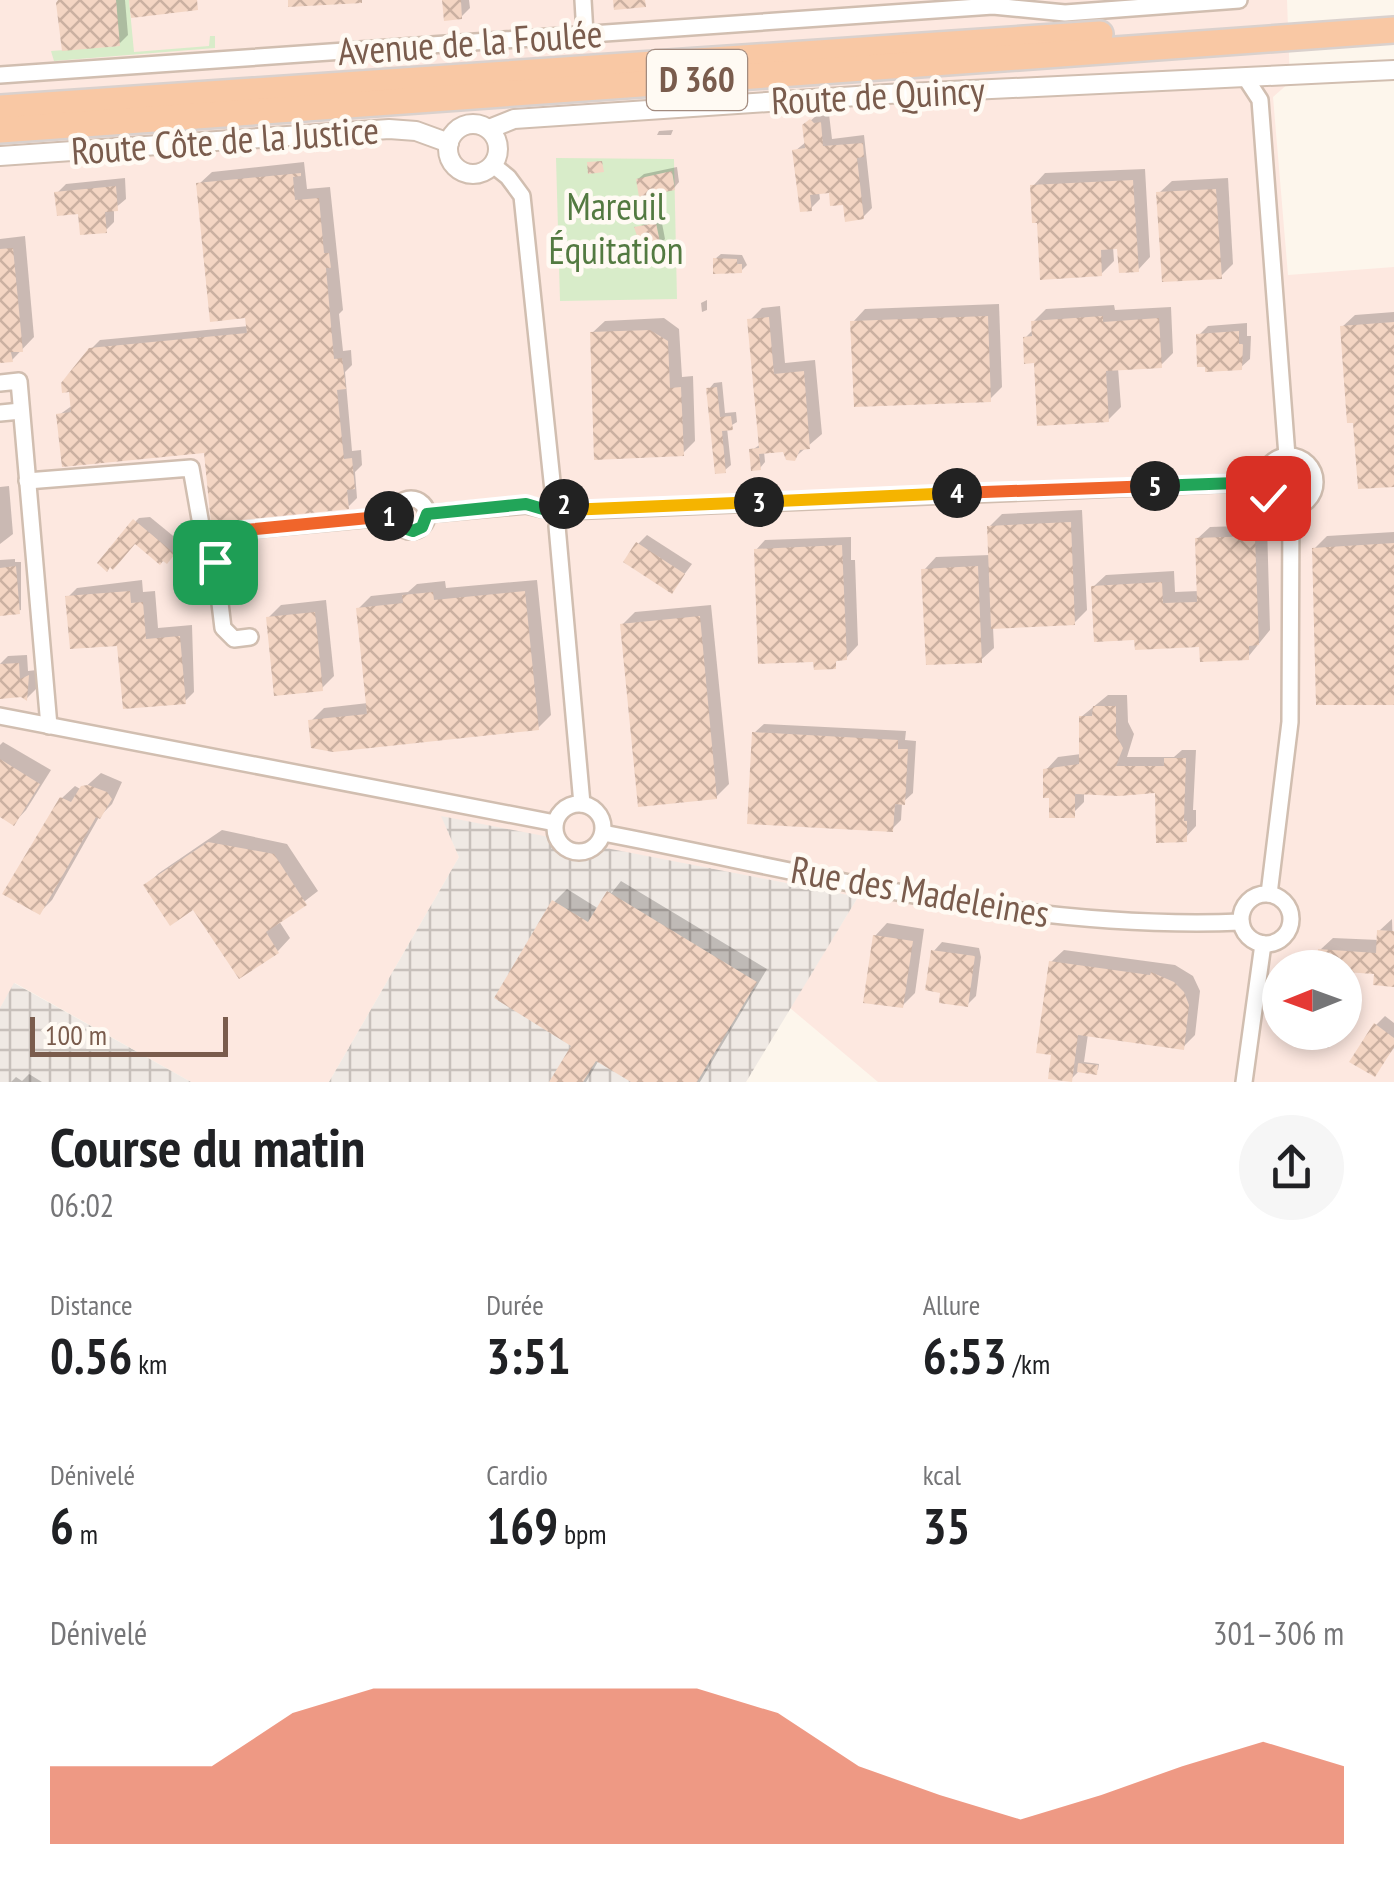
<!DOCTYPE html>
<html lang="fr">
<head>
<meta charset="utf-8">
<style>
  :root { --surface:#fff; --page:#f6f6f6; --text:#202124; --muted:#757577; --accent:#e76f51 }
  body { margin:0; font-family:"PT Sans Narrow",sans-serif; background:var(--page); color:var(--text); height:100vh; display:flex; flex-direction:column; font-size:38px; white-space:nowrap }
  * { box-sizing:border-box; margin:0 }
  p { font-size:32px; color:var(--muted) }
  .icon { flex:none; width:55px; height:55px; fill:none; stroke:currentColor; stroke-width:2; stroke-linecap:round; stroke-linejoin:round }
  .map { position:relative; height:1082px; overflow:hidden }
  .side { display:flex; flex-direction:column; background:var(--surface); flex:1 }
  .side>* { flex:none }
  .needle { width:65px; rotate:269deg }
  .controls { position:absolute; left:1262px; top:950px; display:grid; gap:20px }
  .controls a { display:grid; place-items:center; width:100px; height:100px; border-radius:50%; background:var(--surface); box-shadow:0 5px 15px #0003; font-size:50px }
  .scale { position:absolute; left:30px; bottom:25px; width:198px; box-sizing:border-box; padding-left:10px; border:5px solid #7a5c4d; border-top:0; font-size:28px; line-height:35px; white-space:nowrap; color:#7a5c4d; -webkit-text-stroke:8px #fffaf3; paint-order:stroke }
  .pin { position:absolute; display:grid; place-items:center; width:85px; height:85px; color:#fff; margin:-42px; border-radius:20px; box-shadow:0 5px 15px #0006 }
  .km { position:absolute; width:50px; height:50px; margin:-25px; border-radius:50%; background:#222; color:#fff; font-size:28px; line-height:50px; text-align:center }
  .round { display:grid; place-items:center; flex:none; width:105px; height:105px; border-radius:52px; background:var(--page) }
  .summary { display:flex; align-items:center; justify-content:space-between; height:170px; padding:0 50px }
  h1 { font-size:55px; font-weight:800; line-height:75px }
  .figures { display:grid; grid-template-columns:repeat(3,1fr); gap:15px; height:170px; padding:10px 50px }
  .figures div { display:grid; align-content:center }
  .figures b { font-size:50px; font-weight:800 }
  .figures small { font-size:28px; font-weight:400 }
  .figures p { font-size:28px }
  .chart { height:280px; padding:20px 50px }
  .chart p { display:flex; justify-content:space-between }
  .chart svg { width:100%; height:180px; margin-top:10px; fill:var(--accent); opacity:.7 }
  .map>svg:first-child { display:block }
  .commercial { fill:#fde8e0; fill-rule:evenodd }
  .industrial { fill:url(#industrial-grid) }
  .green { fill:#d8ecc9 }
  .shadow { fill:#0003 }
  .building { fill:url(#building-cross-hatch) }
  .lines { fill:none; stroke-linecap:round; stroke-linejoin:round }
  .minor-casing { stroke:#d1beb0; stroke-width:20 }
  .tertiary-casing { stroke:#d1beb0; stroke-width:22 }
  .trunk-casing { stroke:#dad1cd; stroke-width:30 }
  .minor { stroke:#fff; stroke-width:15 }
  .tertiary { stroke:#fff; stroke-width:18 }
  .trunk { stroke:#f9c8a4; stroke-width:25 }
  .split-1-casing { stroke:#fff; stroke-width:20 }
  .split-2-casing { stroke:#fff; stroke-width:20 }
  .split-3-casing { stroke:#fff; stroke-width:20 }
  .split-4-casing { stroke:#fff; stroke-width:20 }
  .split-5-casing { stroke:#fff; stroke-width:20 }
  .split-6-casing { stroke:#fff; stroke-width:20 }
  .split-1 { stroke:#f0652b; stroke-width:12 }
  .split-2 { stroke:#22a559; stroke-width:12 }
  .split-3 { stroke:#f5b400; stroke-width:12 }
  .split-4 { stroke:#f5b400; stroke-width:12 }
  .split-5 { stroke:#f0652b; stroke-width:12 }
  .split-6 { stroke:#22a559; stroke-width:12 }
  .labels { text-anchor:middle; stroke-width:9; stroke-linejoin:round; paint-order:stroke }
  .shield { fill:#fffaf3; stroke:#a28b7f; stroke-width:2.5 }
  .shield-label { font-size:35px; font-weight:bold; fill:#7a5c4d }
  .street-label { font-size:38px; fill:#7a5c4d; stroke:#fffaf3 }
  .park-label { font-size:38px; fill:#537a41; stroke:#fffaf3 }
</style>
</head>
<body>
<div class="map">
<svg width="1394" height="1082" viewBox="0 0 1394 1082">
  <defs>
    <pattern id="industrial-grid" width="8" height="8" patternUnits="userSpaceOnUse" patternTransform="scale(2.5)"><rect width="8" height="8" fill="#efe9e4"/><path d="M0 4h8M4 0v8" fill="none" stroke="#c7c0bb"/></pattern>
    <pattern id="building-cross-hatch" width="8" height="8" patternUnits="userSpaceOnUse" patternTransform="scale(2.5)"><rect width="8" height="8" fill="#f3d5c3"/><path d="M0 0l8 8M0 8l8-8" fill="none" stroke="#cab0a1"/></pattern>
  </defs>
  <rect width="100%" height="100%" fill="#fdf6ec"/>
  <path class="commercial" d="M0 0H1287L1290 82 1273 97 1288 275 1394 267V1082H878L790 1008 858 897 442 817 459 857 329 1082H191L15 983 0 1008ZM1280 968H1345V1032H1280Z"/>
  <g class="industrial">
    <path d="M441 816 858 897 746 1082H329L459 857Z"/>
    <path d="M14 983 191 1082H0V1008Z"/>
  </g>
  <g class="green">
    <path d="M116 0H129L134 52 209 46 210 36H215V48L54 61 51 51 119 46Z"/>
    <path d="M556 158 674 159 677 299 560 301Z"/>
  </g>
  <g class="shadow">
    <path d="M61 0H125L128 35 119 44Z"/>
    <path d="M445 0H469L470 8 461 17Z"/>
    <path d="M821 112 829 114 832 139 864 135 872 208 863 217 831 190 819 192 820 199 811 208 795 151 806 142 804 126Z"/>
    <path d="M673 130 671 135H657L659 131Z"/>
    <path d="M304 162 307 189 330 187 343 310 339 314 343 351 351 350 352 365 345 372 352 451 361 450 362 465 355 472 357 498 348 507 206 450 59 415 73 405 90 350 100 340 249 326 199 184 212 172Z"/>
    <path d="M677 167 679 182 674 188 638 179 644 174Z"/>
    <path d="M1145 169 1150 257 1138 270 1119 247H1113L1114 261 1101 274 1039 220 1033 186 1045 173Z"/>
    <path d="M125 178 126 199 114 209V222L105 231 57 193 66 184Z"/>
    <path d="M1228 178 1233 264 1220 277 1159 193 1172 181Z"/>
    <path d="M661 218 665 239 659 245 640 227 646 222Z"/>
    <path d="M25 236 34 337 12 360 0 361V239Z"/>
    <path d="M721 254 742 255 747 265 741 271 715 259Z"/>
    <path d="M707 300V310L702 312 701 303Z"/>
    <path d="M999 304 1002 387 990 399 853 322 865 309Z"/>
    <path d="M1114 305 1115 310 1171 307 1173 353 1161 365 1118 368 1121 407 1108 420 1036 361 1025 338 1034 329 1033 322 1046 309Z"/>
    <path d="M780 306 785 363 815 360 822 434 794 458 784 449 764 451 765 462 760 468 752 450 761 444 750 320 762 308Z"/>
    <path d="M1394 312V484L1342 327 1355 315Z"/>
    <path d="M664 318 679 329 682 377 693 376 695 441 683 453 592 333 605 321Z"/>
    <path d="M1247 323V336H1251L1250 359 1240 368 1199 335 1208 326Z"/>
    <path d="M722 382 725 413 736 412 737 422 727 428 731 465 725 470 709 389 714 383Z"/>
    <path d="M9 486 13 534 0 544V487Z"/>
    <path d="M1082 510 1087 610 1074 623 993 627 994 648 981 660 924 570 936 557 990 555 989 527 1002 514Z"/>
    <path d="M150 517 183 544 167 561 135 541 129 528 139 518Z"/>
    <path d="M1267 525 1270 630 1248 657 1202 645 1093 587 1106 575 1174 571 1175 592 1199 591 1197 539 1210 527Z"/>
    <path d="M1394 532V703L1314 549 1327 536Z"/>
    <path d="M647 535 692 564 672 591 638 544Z"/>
    <path d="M851 537V560H855L858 645 846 658H837L835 667 756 550 765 540Z"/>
    <path d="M15 559V562H21V610L0 614V560Z"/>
    <path d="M142 580 143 592 155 591 158 628 192 625 194 692 185 701 119 639 68 597 77 588Z"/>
    <path d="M537 580 551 715 538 728 311 721 324 708 368 703 358 609 371 596 408 592 417 584 445 581 446 588Z"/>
    <path d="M326 600 334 676 322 688 268 618 281 605Z"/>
    <path d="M711 605 729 784 716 797 623 624 635 612Z"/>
    <path d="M27 655 28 671 37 670 36 689 27 698 0 678V664L8 656Z"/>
    <path d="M1108 695H1127L1128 722 1134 734 1127 757H1174L1182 750H1196L1193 810H1196V826L1184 839 1158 788 1084 789V802L1072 814 1046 770 1058 757 1081 754V717Z"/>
    <path d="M764 724 906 731 905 740 916 741 913 793 902 803 901 820 892 829 754 733Z"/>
    <path d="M3 742 51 770 26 810 14 823 0 814V745Z"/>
    <path d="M101 773 122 782 112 804 99 817 52 900 40 912 62 798 75 786 82 790Z"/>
    <path d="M222 830 287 844 318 891 279 921 290 938 278 951 239 976 194 907 146 885 159 873Z"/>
    <path d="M621 881 767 969 700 1082H636L599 1060 586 1082H552L574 1045 554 902 567 889 599 909Z"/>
    <path d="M1392 919 1394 984 1376 971 1345 970 1320 950 1333 938 1379 940V931Z"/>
    <path d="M887 923 924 929 915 993 902 1006 875 936Z"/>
    <path d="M942 942 979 948 981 957 976 996 967 1005 933 952Z"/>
    <path d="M1064 950 1175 965 1193 976 1200 991 1195 1035 1183 1047 1088 1034 1084 1062 1099 1064 1098 1070H1080L1071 1079 1054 1053 1051 962Z"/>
    <path d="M1345 991 1354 997 1347 1010 1351 1013 1345 1023Z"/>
    <path d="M1385 1016 1394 1023V1048L1374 1074 1376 1025Z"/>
    <path d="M29 1074 42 1082H11L16 1077 22 1081Z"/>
  </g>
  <g class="building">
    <path d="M58 0H116L120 46 62 51 56 3Z"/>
    <path d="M129 0H197L198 10 131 18Z"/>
    <path d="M288 0H362V3L288 7Z"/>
    <path d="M442 0H461L462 19 444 21Z"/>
    <path d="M613 0H645L646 7 614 10Z"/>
    <path d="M810 119 814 123 821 122 823 146 863 143 864 157 857 158 864 219 845 222 843 205 830 206 829 193 810 195 812 211 800 212 792 150 805 148 802 125Z"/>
    <path d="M602 161 604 172 588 174 587 162Z"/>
    <path d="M672 171 675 190 639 197 636 179Z"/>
    <path d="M301 173V176L293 177 295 200 319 198 324 253H329L331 268H326L334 359 342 358 346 389 337 390 344 459 352 458 355 489 347 490 349 509 211 523 204 453 62 467 56 414 71 412 69 392 62 393 61 383 89 348 247 333 245 318 210 322 196 183Z"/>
    <path d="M1133 180 1139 272 1119 273 1117 249 1101 250 1102 276 1040 280 1037 223H1032L1030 185Z"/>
    <path d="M116 186 118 211 105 212 107 233 80 235 78 214 57 216 54 192Z"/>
    <path d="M1216 189 1222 279 1162 282 1156 192Z"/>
    <path d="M656 223 661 247 642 251 634 227Z"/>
    <path d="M13 248 23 352H11L13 362 0 363V249Z"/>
    <path d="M713 258 737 259V264H742V273L713 274Z"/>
    <path d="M988 316 991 402 854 407 850 321Z"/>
    <path d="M1103 316V322L1159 318 1162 368 1106 371 1109 422 1037 426 1034 363 1024 364 1023 337 1032 336 1031 321Z"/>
    <path d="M769 317 774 374 804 371 810 449 800 450 795 461 786 460 783 452 759 454 761 470 751 471 749 449 759 448 747 319Z"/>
    <path d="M1394 322V487L1358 489 1353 423H1347L1340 326Z"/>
    <path d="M650 330 668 341 670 388 681 387 684 456 594 460 590 332Z"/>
    <path d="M1239 331V344H1243L1242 370 1205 372V367H1197L1196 334Z"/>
    <path d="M717 387 720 417 731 416 733 430 722 431 726 473 715 474 706 388Z"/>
    <path d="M133 519 175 554 167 564 163 561 160 565 135 544 113 570 110 567 107 572 97 563Z"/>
    <path d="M1071 522 1075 625 991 629 987 526Z"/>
    <path d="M1255 536 1259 645 1249 646V660L1200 662 1199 647 1135 650 1134 640 1094 642 1091 586 1162 582 1163 603 1197 602 1195 538Z"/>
    <path d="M636 542 685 574 672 594 623 562Z"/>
    <path d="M1394 543V705H1316L1312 548Z"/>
    <path d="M842 545 847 660 836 661V669L814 670 813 662 758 664 754 549Z"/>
    <path d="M16 566 20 614 0 616V568Z"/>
    <path d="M978 566 982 663 926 665 921 569Z"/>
    <path d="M130 591 131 603 143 602 146 639 180 636 186 704 123 709 117 646 70 649 65 596Z"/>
    <path d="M525 591 539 730 333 752 311 748 308 720 367 714 356 608 403 603 402 595 433 592 434 600Z"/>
    <path d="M315 612 323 691 274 696 266 617Z"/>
    <path d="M700 616 717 799 638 807 620 624Z"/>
    <path d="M19 663 20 679 29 675 27 701 21 697 0 699V664Z"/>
    <path d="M1093 706H1116V735L1123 748 1116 766H1164V758H1186L1184 821H1187V842L1156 843 1155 793 1119 796 1075 794V818H1049V798H1043V769L1079 764V716H1092Z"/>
    <path d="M752 732 898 740V749H908L905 805 895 804 893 832 747 824Z"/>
    <path d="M0 759 40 784 14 826 0 817Z"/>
    <path d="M88 785 107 792 112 799 100 819 96 817 40 915 2 894 60 797 71 802 81 786Z"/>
    <path d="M208 842 274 854 307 905 266 932 279 953 239 979 193 910 170 926 143 885Z"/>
    <path d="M607 891 757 982 697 1082H631L596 1061 583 1082H549L571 1046 494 998 552 900 588 922Z"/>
    <path d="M1377 930 1394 931V987L1373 985 1374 974 1345 972V968H1317L1318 949 1376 953Z"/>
    <path d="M873 935 913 941 903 1008 863 1003Z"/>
    <path d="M931 950 975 956 968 1007 939 1003 940 993 925 990Z"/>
    <path d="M1049 961 1150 975 1151 972 1174 982 1184 992 1189 1005 1184 1050 1078 1035 1072 1082 1048 1079 1051 1055 1036 1053Z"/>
    <path d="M1374 1023 1394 1038V1047L1375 1077 1349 1062Z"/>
    <path d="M1306 1032H1338L1328 1048Z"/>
    <path d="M1078 1063 1098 1065 1097 1075 1077 1072Z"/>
  </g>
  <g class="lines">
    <defs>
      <g id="minor">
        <path d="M583 0 585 34"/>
        <path d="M0 75 993 6 1065 13 1239 0"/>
        <path d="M1245 77 1260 100 1287 456"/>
        <path d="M493 165 508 177 522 196 554 500"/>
        <path d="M0 383 19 381 49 726"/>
        <path d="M0 413 21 411"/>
        <circle cx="1289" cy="482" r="26"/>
        <path d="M27 481 191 468 203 536"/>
        <circle cx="411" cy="515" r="16"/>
        <path d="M567 511 1263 482"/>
        <path d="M427 514 526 505 543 509"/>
        <path d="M557 526 582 804"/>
        <circle cx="212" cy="548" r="14"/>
        <path d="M223 538 235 531 395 516"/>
        <path d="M215 562 223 628 234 639 250 637"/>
        <path d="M0 716 555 823"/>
        <circle cx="579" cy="828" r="24"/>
        <path d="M603 833C813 873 1024 931 1241 922"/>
        <circle cx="1266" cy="919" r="25"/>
        <path d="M1269 894 1290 722 1291 508"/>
        <path d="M1244 1082 1263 944"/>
      </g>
      <g id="tertiary">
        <circle cx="473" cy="149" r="25"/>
        <path d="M489 129 514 119 887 94 1394 70"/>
        <path d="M0 156 389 129 416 131 449 143"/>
      </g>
      <g id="trunk">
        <path d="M0 108 1100 34"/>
        <path d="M0 130 1394 30"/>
      </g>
    </defs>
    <use href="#minor" class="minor-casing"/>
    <use href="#tertiary" class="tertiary-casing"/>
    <use href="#trunk" class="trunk-casing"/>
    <use href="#minor" class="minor"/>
    <use href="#tertiary" class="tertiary"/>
    <use href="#trunk" class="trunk"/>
  </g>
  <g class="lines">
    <defs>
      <path id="split-1" d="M215 562 226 552 223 538 235 531 389 516"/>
      <path id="split-2" d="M389 516H395L401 527 413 531 422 527 427 514 526 504 543 509 554 500 564 504"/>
      <path id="split-3" d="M564 504 567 510 759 502"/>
      <path id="split-4" d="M759 502 957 493"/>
      <path id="split-5" d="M957 493 1155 486"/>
      <path id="split-6" d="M1155 486 1263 482 1268 498"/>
    </defs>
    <use href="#split-1" class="split-1-casing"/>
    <use href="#split-2" class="split-2-casing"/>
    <use href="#split-3" class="split-3-casing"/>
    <use href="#split-4" class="split-4-casing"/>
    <use href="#split-5" class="split-5-casing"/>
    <use href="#split-6" class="split-6-casing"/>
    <use href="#split-1" class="split-1"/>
    <use href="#split-2" class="split-2"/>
    <use href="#split-3" class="split-3"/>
    <use href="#split-4" class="split-4"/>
    <use href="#split-5" class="split-5"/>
    <use href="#split-6" class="split-6"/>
  </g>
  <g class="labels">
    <rect class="shield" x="647" y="50" width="100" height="60" rx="8"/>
    <g class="shield-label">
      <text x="697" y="92">D 360</text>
    </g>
    <g class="street-label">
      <text transform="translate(470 43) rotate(-4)" y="13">Avenue de la Foulée</text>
      <text transform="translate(878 96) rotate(-3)" y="13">Route de Quincy</text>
      <text transform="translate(225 141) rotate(-4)" y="13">Route Côte de la Justice</text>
      <text transform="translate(920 892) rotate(10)" y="13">Rue des Madeleines</text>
    </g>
    <g class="park-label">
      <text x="616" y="220">Mareuil<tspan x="616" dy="44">Équitation</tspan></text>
    </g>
  </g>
</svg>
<div class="controls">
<a><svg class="needle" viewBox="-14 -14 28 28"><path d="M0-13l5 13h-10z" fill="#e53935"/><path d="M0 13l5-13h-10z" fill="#757577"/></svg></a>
</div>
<div class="scale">100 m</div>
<div class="pin" style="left:215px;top:562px;background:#1e9e55"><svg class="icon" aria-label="arrive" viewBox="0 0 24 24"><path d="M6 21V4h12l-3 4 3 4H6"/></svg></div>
<div class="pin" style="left:1268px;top:498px;background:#d93025"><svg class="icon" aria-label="check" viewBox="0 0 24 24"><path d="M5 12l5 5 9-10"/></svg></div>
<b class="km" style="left:389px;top:516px">1</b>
<b class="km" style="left:564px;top:504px">2</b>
<b class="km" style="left:759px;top:502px">3</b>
<b class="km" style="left:957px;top:493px">4</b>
<b class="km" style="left:1155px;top:486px">5</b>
</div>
<section class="side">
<div class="summary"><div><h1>Course du matin</h1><p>06:02</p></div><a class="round"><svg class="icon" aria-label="share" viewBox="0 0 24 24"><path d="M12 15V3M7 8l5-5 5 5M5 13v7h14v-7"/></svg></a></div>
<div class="figures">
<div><p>Distance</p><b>0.56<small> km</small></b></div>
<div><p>Durée</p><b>3:51</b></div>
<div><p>Allure</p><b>6:53<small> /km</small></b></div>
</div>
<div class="figures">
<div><p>Dénivelé</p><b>6<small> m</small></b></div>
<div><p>Cardio</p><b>169<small> bpm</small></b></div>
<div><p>kcal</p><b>35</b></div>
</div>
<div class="chart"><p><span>Dénivelé</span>301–306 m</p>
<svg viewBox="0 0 160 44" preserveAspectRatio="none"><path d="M0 44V25L10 25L20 25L30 12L40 6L50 6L60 6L70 6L80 6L90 12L100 25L110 32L120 38L130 32L140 25L150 19L160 25V44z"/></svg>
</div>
</section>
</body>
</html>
